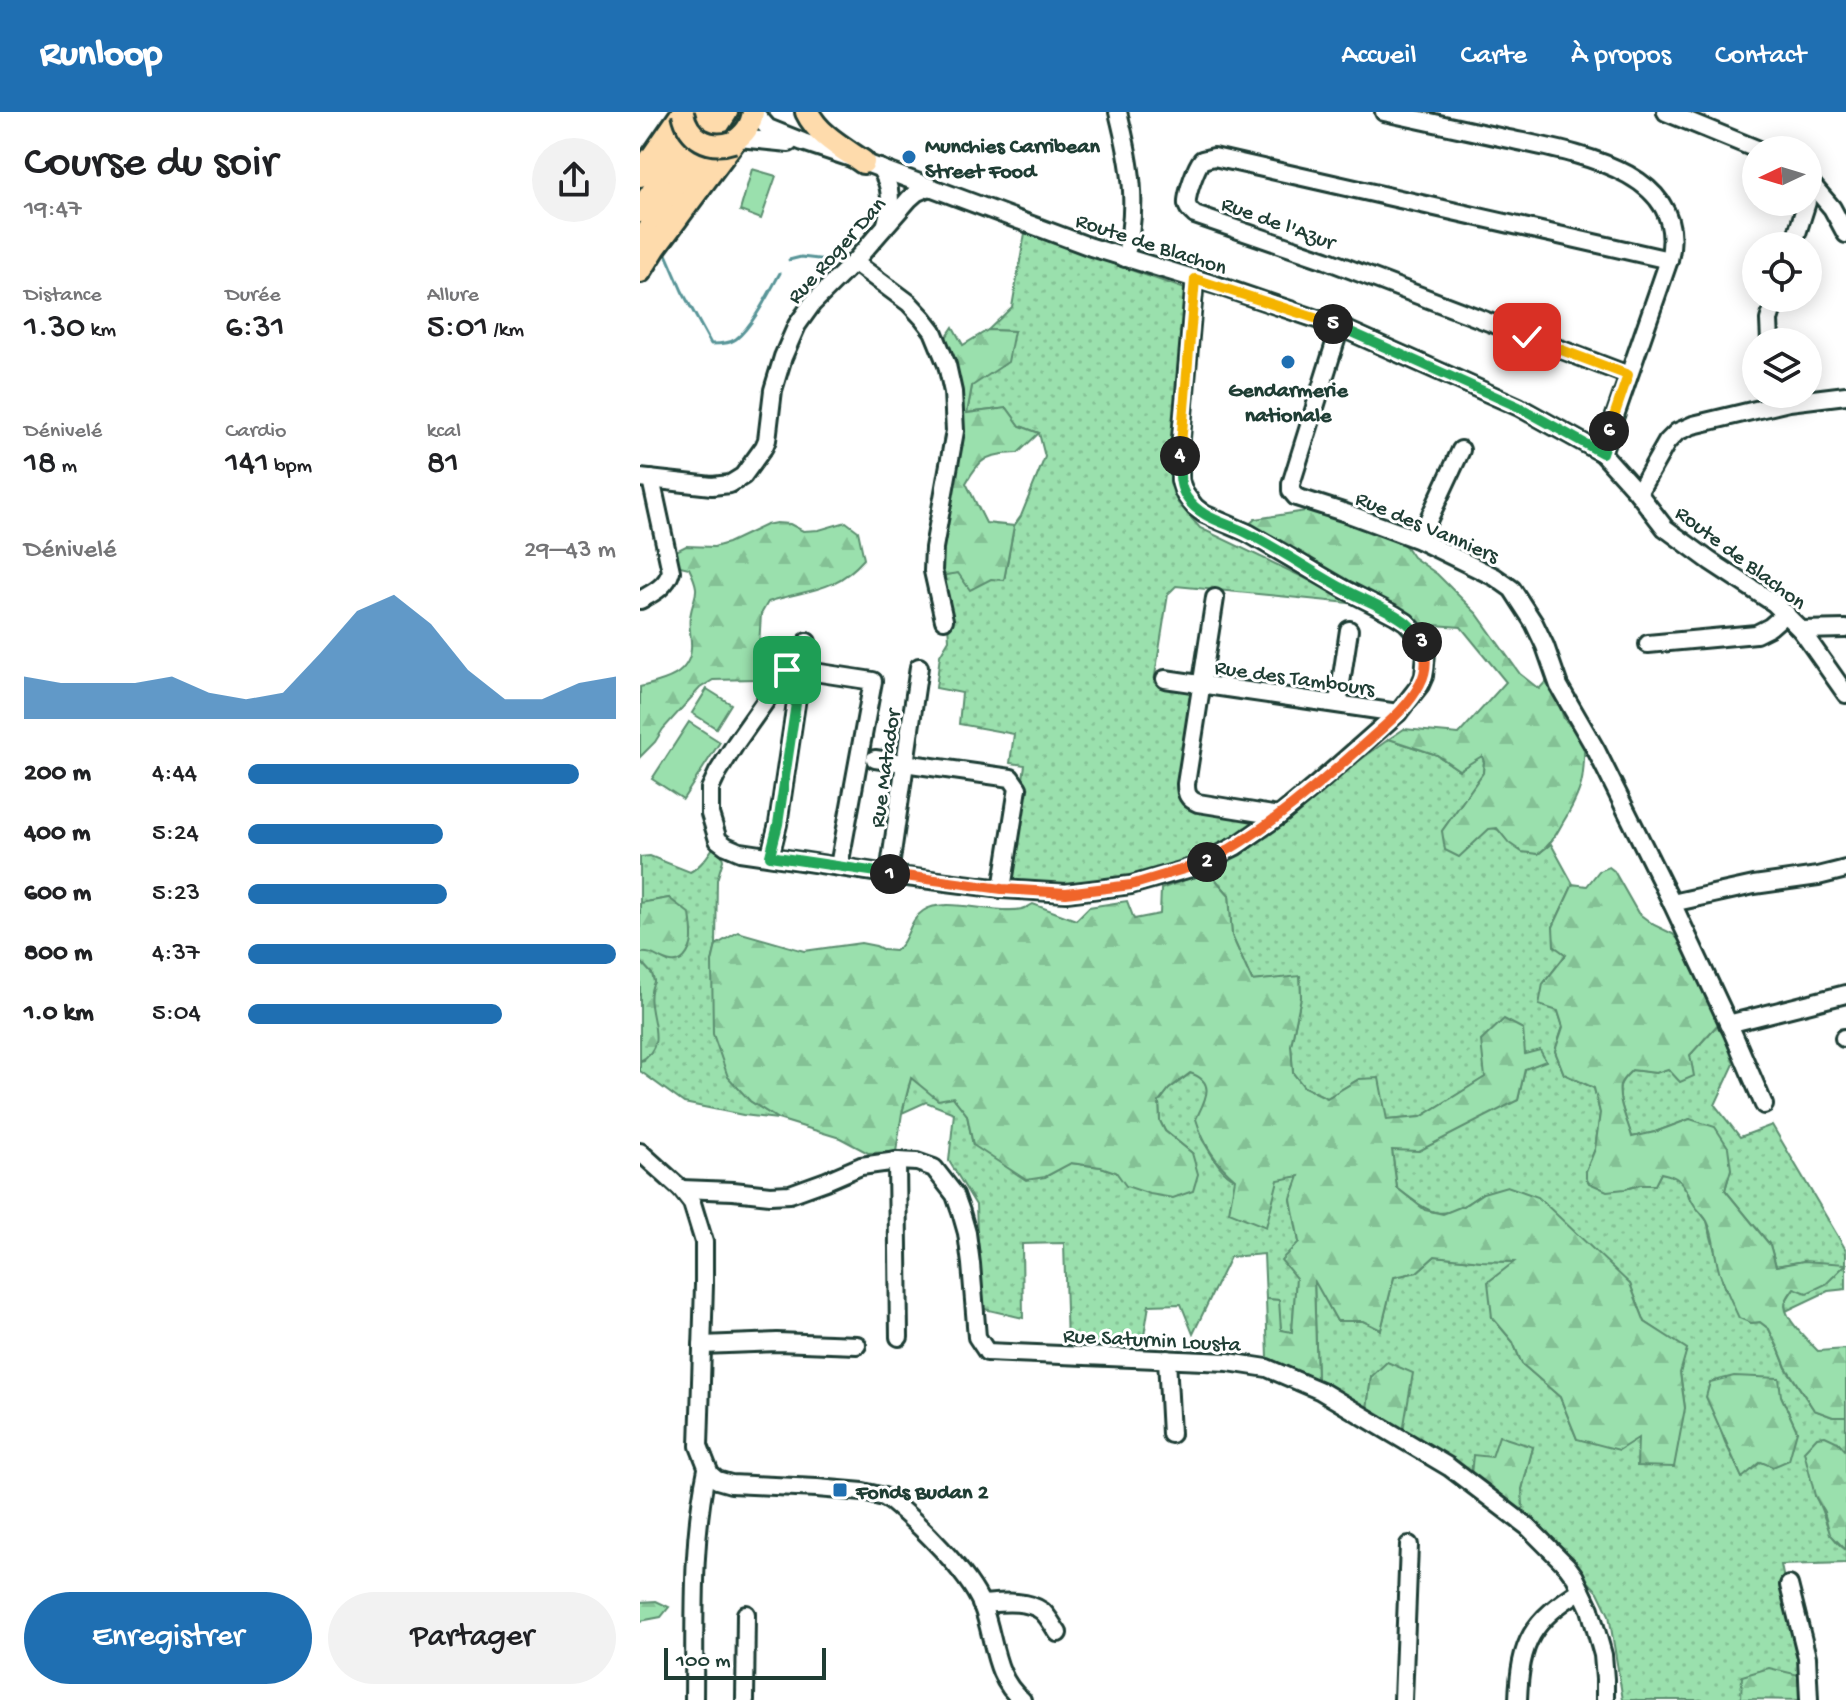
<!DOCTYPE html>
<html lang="fr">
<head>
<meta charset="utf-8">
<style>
  :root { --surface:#fff; --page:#f2f2f2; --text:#202124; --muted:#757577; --accent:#1f6fb2 }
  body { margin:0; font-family:"Gochi Hand",sans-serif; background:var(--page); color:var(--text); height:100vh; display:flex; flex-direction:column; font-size:30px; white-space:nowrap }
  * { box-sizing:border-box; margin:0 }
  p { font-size:26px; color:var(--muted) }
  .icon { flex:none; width:44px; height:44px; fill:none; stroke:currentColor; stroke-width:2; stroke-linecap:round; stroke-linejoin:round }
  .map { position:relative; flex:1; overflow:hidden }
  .panel { display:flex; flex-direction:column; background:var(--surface); width:640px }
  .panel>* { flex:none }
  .needle { width:52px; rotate:266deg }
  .buttons { position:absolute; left:1102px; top:24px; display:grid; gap:16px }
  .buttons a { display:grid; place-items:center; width:80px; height:80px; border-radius:50%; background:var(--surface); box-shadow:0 4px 20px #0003; font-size:40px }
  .scale { position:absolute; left:24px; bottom:20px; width:162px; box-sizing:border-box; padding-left:8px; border:4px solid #1f3d34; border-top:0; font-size:22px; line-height:28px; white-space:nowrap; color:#1f3d34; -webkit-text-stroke:6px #fff; paint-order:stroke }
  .pin { position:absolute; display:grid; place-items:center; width:68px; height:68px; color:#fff; margin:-34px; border-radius:16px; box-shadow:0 4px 12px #0006 }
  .km { position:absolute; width:40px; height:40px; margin:-20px; border-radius:50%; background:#222; color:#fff; font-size:22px; line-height:40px; text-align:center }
  .round { display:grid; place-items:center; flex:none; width:84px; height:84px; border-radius:42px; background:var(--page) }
  .summary { display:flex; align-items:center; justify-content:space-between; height:136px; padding:0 24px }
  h1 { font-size:44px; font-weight:600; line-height:60px }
  .metrics { display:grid; grid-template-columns:repeat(3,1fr); gap:12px; height:136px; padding:8px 24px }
  .metrics div { display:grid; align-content:center }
  .metrics b { font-size:34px; font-weight:600 }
  .metrics small { font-size:22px; font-weight:400 }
  .metrics p { font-size:22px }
  .chart { height:224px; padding:16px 24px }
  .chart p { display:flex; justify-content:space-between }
  .chart svg { width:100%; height:144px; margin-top:8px; fill:var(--accent); opacity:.7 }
  .primary-button { display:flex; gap:16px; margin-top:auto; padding:16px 24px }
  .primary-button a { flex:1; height:92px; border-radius:48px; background:var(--accent); color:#fff; font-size:32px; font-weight:600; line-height:92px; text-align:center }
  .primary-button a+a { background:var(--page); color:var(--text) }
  ul { padding:0 24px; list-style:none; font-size:26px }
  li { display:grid; grid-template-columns:128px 96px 1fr; align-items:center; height:60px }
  li i { height:20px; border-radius:10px; background:var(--accent) }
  header { display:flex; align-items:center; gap:48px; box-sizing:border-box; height:112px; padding:0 40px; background:var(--accent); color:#fff }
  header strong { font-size:38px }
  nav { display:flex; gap:44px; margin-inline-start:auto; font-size:28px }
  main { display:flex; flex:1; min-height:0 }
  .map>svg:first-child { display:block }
  .grass { fill:url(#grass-dots); stroke:#5c8e70; stroke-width:2; fill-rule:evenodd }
  .forest { fill:url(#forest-firs); stroke:#5c8e70; stroke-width:2 }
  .pitch { fill:#9ae0ad; stroke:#5c8e70; stroke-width:2 }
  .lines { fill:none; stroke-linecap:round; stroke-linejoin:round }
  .stream { stroke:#599598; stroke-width:3 }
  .minor-casing { stroke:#1f3d34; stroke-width:22 }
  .major-casing { stroke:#1f3d34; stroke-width:26 }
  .highway-casing { stroke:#1f3d34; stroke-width:28 }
  .minor { stroke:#fff; stroke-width:16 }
  .major { stroke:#fedbac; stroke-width:20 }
  .highway { stroke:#fedbac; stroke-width:22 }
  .major-bridge-casing { stroke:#1f3d34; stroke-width:26; stroke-linecap:butt }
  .major-bridge { stroke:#fedbac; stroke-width:20 }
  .split-1-casing { stroke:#fff; stroke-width:16 }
  .split-2-casing { stroke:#fff; stroke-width:16 }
  .split-3-casing { stroke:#fff; stroke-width:16 }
  .split-4-casing { stroke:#fff; stroke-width:16 }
  .split-5-casing { stroke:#fff; stroke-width:16 }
  .split-6-casing { stroke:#fff; stroke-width:16 }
  .split-7-casing { stroke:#fff; stroke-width:16 }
  .split-1 { stroke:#22a559; stroke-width:10 }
  .split-2 { stroke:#f0652b; stroke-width:10 }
  .split-3 { stroke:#f0652b; stroke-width:10 }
  .split-4 { stroke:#22a559; stroke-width:10 }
  .split-5 { stroke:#f5b400; stroke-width:10 }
  .split-6 { stroke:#22a559; stroke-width:10 }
  .split-7 { stroke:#f5b400; stroke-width:10 }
  .poi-dot { fill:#1f6fb2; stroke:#fff; stroke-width:3 }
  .labels { text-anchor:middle; stroke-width:6; stroke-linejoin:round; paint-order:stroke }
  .poi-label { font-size:22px; font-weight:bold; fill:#1f3d34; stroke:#fff; text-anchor:start }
  .street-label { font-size:22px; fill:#1f3d34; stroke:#fff }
</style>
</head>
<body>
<header>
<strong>Runloop</strong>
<nav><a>Accueil</a><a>Carte</a><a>À propos</a><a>Contact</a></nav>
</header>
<main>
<section class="panel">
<div class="summary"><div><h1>Course du soir</h1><p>19:47</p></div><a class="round"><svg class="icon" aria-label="share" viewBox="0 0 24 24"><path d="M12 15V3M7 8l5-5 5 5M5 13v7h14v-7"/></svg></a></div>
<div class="metrics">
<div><p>Distance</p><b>1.30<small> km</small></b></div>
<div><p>Durée</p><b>6:31</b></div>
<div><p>Allure</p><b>5:01<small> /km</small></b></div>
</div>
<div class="metrics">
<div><p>Dénivelé</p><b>18<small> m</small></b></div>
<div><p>Cardio</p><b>141<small> bpm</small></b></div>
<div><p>kcal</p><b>81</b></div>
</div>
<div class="chart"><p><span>Dénivelé</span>29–43 m</p>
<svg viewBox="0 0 160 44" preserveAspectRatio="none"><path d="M0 44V31L10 33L20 33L30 33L40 31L50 36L60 38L70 36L80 24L90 11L100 6L110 15L120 29L130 38L140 38L150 33L160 31V44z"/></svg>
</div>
<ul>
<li><b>200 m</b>4:44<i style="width:90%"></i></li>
<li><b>400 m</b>5:24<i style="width:53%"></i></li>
<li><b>600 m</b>5:23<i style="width:54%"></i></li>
<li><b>800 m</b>4:37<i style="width:100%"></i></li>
<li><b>1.0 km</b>5:04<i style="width:69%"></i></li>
</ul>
<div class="primary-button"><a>Enregistrer</a><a>Partager</a></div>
</section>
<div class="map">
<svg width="1206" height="1588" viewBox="0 0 1206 1588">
  <defs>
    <pattern id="grass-dots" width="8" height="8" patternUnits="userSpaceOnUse" patternTransform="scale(2)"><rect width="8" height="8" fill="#9ae0ad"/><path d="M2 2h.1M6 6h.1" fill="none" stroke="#84c195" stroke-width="1.8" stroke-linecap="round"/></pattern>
    <pattern id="forest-firs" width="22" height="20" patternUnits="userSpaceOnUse" patternTransform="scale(2)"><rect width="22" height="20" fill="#9ae0ad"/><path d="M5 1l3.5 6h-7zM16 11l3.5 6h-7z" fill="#84c195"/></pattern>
  </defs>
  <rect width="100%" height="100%" fill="#fff"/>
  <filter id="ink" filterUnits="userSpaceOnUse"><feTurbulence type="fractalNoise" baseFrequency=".0125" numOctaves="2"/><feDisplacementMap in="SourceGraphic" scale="16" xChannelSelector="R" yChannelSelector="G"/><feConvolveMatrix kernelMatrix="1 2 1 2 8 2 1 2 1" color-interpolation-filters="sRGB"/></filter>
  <g filter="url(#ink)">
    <g class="grass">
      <path d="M385 121 548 178 532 369 533 381 538 391 560 416 719 492 536 474 528 482 514 570 517 573 556 580 542 684 624 709 552 749 490 767 427 773 368 771 385 653 370 651 374 622 319 612 322 581 296 576 300 543 309 528 305 463 318 461 364 468 374 414 381 404 405 345 399 321 380 314 367 296 327 301 332 274 374 219 348 218 372 195Z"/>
      <path d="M749 627 797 643 819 658 842 643 844 650 843 661 802 719 819 744 849 716C863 715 860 725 871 731 878 736 890 739 898 742L911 732 933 772 913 815 926 842 903 872 918 899 923 915 915 939 924 962 954 976 960 1001 955 1037 946 1059 985 1077 1000 1073H1014L1021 1061 1034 1063 1046 1075 1049 1085 1067 1109 1084 1175 1111 1211 1120 1210 1129 1217 1139 1238 1146 1256 1174 1298 1193 1305H1206V1339L1198 1330 1175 1384C1187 1405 1185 1423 1206 1438V1451L1141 1453 1163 1564 1101 1586 1104 1588H983L969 1503 958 1480 883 1400 882 1377 893 1335 852 1346 831 1363 763 1319 731 1265 727 1298 677 1268 674 1166 697 1209H723L741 1217 754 1165 777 1160 795 1144 842 1149 876 1150 852 1205 873 1230 882 1252 920 1285 937 1327 998 1326 1045 1296 1040 1261 1046 1238 1005 1210 990 1172 843 1081C801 1110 796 1106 757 1076L752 1038 878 988 885 957 846 965 781 1005 747 1008 719 967 687 986 664 975 653 961 651 933 661 885 660 865 612 869 592 824 589 783 568 759ZM1141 1284 1157 1319 1102 1365 1085 1330 1077 1308Z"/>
      <path d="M78 728 83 748 77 768 76 833 72 850 110 989 138 1007 103 1003 44 991 0 959V949L4 948 11 906 7 897 8 878 14 869 12 862 0 849V841L8 839 28 850 29 786 0 791V745L10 744 50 760C63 753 70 740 78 728Z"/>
      <path d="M1080 910 1094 952 1075 993 1100 1025 1132 1013 1206 1138V1177L1188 1179 1146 1199 1145 1190 1154 1176 1164 1149 1136 1154 1130 1133 1085 1078 1091 1057 1050 1007 1015 1020 992 1025C988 1012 977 987 980 974 982 967 988 962 992 958L1016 961 1050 943Z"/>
      <path d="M551 961C554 962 560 964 563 967 572 976 564 1014 562 1027 570 1039 580 1061 595 1067 606 1071 647 1066 659 1064L651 1087 659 1130 652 1221 641 1218 638 1188 626 1187 624 1142 590 1145 553 1222 541 1192 509 1193 502 1236 427 1233 424 1131 382 1132 383 1206 340 1196 336 1093 309 1049 314 1001 286 990 262 1001 271 966 313 985 327 1003 333 1033 405 1065 430 1051 461 1055 476 1060 552 1041 525 1019 520 1009 519 990 529 977Z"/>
    </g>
    <g class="forest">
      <path d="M313 215 323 233 348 218 374 219 368 250 332 274 327 301 367 296 380 314 399 321 378 341C348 343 342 343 326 371L346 411 374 414 364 468 351 467 330 478 318 461 305 463 296 440 320 308 303 230Z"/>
      <path d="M672 398 717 408 758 428 766 435 773 445 797 462 837 502 880 562 899 577 910 565 924 607 944 626C945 666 943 678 922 712 915 725 910 733 898 742L882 740 869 731 857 716 849 717 819 745 805 738 802 719 843 661 844 650 842 644 819 658 797 643 749 627 764 617 819 622 866 570 821 515 781 512 605 416 615 407Z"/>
      <path d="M206 410 218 419 224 447C194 481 168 477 128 490L121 502 119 534 126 546 128 560 116 567 73 568 60 576 23 617 15 630 0 645V575C23 569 49 564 51 537 52 526 48 515 50 505 54 480 62 483 49 456L36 453 34 440 46 434 74 435 88 431 126 413 136 411 150 412 163 419 179 418Z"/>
      <path d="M969 755 974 759 998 801 1014 813 1033 822 1051 840 1080 910 1050 943 1054 964 1040 970 1028 957 1016 961 992 958C988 962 982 967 980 973 977 989 988 1010 992 1025L1015 1020 1050 1007 1075 1015 1088 1035 1091 1057 1085 1078 1130 1133 1136 1154 1164 1149 1206 1152 1186 1172 1167 1181 1154 1176C1150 1182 1145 1187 1145 1194 1146 1208 1168 1229 1178 1239L1206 1237V1305H1193L1174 1298 1146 1255 1139 1238 1129 1217 1120 1210 1111 1211 1099 1206C1092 1191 1085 1176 1079 1159 1074 1143 1075 1124 1067 1109 1064 1104 1059 1099 1055 1094 1043 1075 1046 1066 1021 1061L1015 1073H1000L985 1077 967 1079 949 1071 946 1066V1059L955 1037 960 1001 954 976 924 962 915 939 923 915 918 899 899 893 903 872 926 843 914 834 913 815 933 772 947 774 959 759Z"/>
      <path d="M568 759 589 783 592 824 612 869 660 864 661 885 651 933 653 961 664 975 687 986 719 967 739 966 747 1008 781 1005 845 965 841 929 864 907 883 917 885 942 900 938 906 949 885 957 878 988 779 1039 752 1038 757 1076 785 1098 803 1102 825 1093 843 1081 867 1074 898 1085 990 1172 1005 1210 1047 1237 1040 1261 1045 1296 1034 1355 997 1354 998 1326 979 1338 937 1327 920 1285 882 1252 873 1230 852 1205 848 1170 874 1150 842 1149 795 1144 777 1160 754 1165 741 1218 723 1209H697L674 1168 677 1268 628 1246 626 1187 639 1188 641 1218 652 1220 656 1166 641 1148 659 1130 651 1087 659 1064 638 1068 626 1115 589 1100 595 1067C575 1050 564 1033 556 1007 565 988 577 970 550 961L529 977 519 990 520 1009 525 1019 552 1041 558 1062 553 1079 533 1086 510 1082 486 1074 476 1060 461 1055 431 1051 405 1065 386 1068 333 1033 327 1003 313 985 298 988 271 966 262 1001 256 1040 228 1041 200 1026 138 1007 110 989 88 965 73 922 72 850 76 833 98 820 164 839 221 831 236 834 244 838 255 839C269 829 268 809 283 799 304 784 356 803 382 797 386 796 390 794 393 792L436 808 449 795 487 789 494 807 520 802 521 777Z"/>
      <path d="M29 786 50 802C51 809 52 816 52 822 53 834 45 853 31 850 19 848 13 839 0 841V791Z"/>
      <path d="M0 849 12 862 14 870C0 897 34 931 0 949Z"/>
      <path d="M747 1250 773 1261 763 1319 727 1298 731 1265Z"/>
      <path d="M1094 1264 1139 1266 1141 1284 1157 1319 1149 1348 1133 1355 1121 1350 1102 1366 1066 1285 1070 1270Z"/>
      <path d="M859 1324 893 1335 882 1377 883 1400 831 1363 833 1343 852 1345Z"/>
      <path d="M1185 1324 1198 1330 1206 1339V1438L1190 1422 1184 1400 1175 1384 1164 1339 1177 1325Z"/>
      <path d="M16 1489 29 1495 21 1505 0 1509V1490Z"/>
      <path d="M1129 1556 1163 1564V1588L1101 1587 1102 1564Z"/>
    </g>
    <g class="pitch">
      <path d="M112 57 136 64 121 107 100 99Z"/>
      <path d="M67 577 91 592 76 616 52 601Z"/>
      <path d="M49 610 80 630 43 687 12 667Z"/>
    </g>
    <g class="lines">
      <g class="stream">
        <path d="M26 142 42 179 71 232C79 232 89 232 96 227 112 215 130 179 140 161"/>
        <path d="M149 148 161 145 187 148 202 142"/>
      </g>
      <defs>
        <g id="minor">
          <path d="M114 0 128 16 163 30 223 50 451 135 579 174 700 215 879 295 962 341 998 381 1025 416 1070 449 1134 491 1161 518 1206 582"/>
          <path d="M478 0C491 52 499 94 485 146"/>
          <path d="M744 0C784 9 824 17 864 26 927 40 1051 56 1029 148L962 341"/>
          <path d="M1026 0 1119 38"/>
          <path d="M99 26 149 31"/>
          <path d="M240 56C252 74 252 91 246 112"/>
          <path d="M1168 68 1192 96 1206 122"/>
          <path d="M1153 134 1167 90"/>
          <path d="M214 150 269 191 283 206 293 219 307 253 313 280 315 319 294 436 293 459 304 508"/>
          <path d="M700 215 651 372V379L656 385 706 401 779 428 855 465 872 477 894 511 905 534 919 574 956 638 1032 791 1114 773 1178 764 1206 757"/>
          <path d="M1130 230 1129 208 1136 186"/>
          <path d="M988 263 686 148 555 103C551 99 548 98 547 92 546 83 556 55 562 48L574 45 1029 148"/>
          <path d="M0 366 72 374 90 372 103 364 124 335 127 328 133 278 143 245 157 213 172 192 214 150 269 87 277 80 289 75"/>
          <path d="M998 381 1027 330 1037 320 1053 313 1149 290 1206 283"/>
          <path d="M779 428 821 338"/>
          <path d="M575 486 546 672C546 682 548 687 558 691L639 704"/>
          <path d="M0 488C13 481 27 474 31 459L11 367"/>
          <path d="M1161 518 1206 517"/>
          <path d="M167 530 96 631 78 660 70 677V702L78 728 86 734 100 740 267 765 362 777 426 781 491 773 551 756 596 734 639 704 674 675 758 601 780 573 784 564 786 541 778 523 766 510 755 503 704 477 608 421 564 402 555 395 545 382 540 369V337L555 167"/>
          <path d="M1008 532 1116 522 1130 515 1146 501"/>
          <path d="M147 558H161L233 569 199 754"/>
          <path d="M525 567 758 601"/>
          <path d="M698 591 709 518"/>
          <path d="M235 647 371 666 378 676 362 777"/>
          <path d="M130 744 138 712 161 558"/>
          <path d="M249 762 279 555"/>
          <path d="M1032 791 1092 919 1124 993"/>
          <path d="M1088 912 1206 882"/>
          <path d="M1204 926H1206"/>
          <path d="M0 1040 41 1077 52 1091 64 1130V1173L59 1334 70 1362 77 1368 91 1372 177 1376 223 1380 244 1385 252 1390C279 1412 328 1460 342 1493 355 1525 353 1565 382 1588"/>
          <path d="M257 1049 259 1225"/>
          <path d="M41 1077 93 1079 130 1083 150 1082 186 1069 221 1054 257 1049 277 1050 294 1056 315 1083 321 1100 327 1121 331 1152 337 1225 347 1240 588 1250 627 1256 681 1279 809 1355 888 1415 927 1454 935 1465 941 1478 950 1497 963 1543 965 1567V1588"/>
          <path d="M62 1233 137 1230 217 1233"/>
          <path d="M527 1247 531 1322"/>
          <path d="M1149 1473 1167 1545 1169 1588"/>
          <path d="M341 1492C360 1491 386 1487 402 1499 408 1504 413 1514 418 1521"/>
          <path d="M54 1588C55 1511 51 1432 67 1357"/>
          <path d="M105 1588 106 1502"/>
          <path d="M763 1588 769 1433"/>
          <path d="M878 1588C880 1529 892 1509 941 1478"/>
        </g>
        <path id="major" d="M93 30C105 22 111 14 113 0"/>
        <g id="highway">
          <path d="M167 0C178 23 203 36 223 50"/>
          <path d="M0 63 43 1"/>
          <path d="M0 99 66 0"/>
          <path d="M0 132 86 0"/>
          <path d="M0 159 15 135 93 30"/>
        </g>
      </defs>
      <use href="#minor" class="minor-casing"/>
      <use href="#major" class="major-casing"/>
      <use href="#highway" class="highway-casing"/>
      <use href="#minor" class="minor"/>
      <use href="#major" class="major"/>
      <use href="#highway" class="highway"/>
      <defs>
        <path id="major-bridge" d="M43 1C48 26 69 38 93 30"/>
      </defs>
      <use href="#major-bridge" class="major-bridge-casing"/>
      <use href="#major-bridge" class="major-bridge"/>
    </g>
  </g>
  <g class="lines" filter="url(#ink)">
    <defs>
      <path id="split-1" d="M147 558H161L138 712 130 744 250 762"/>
      <path id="split-2" d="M250 762 362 777 426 781 491 773 567 750"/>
      <path id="split-3" d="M567 750C627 718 680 672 730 627 748 611 769 594 780 572 787 559 787 544 782 530"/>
      <path id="split-4" d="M540 344C540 359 538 373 547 386 559 405 586 411 605 420 638 436 669 458 702 476 723 488 748 496 767 511 774 517 778 523 782 530"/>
      <path id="split-5" d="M540 344 555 167 693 212"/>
      <path id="split-6" d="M693 212 879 295 962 341 969 319"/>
      <path id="split-7" d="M887 225 988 263 969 319"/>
    </defs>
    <use href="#split-1" class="split-1-casing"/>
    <use href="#split-2" class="split-2-casing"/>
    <use href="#split-3" class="split-3-casing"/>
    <use href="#split-4" class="split-4-casing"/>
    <use href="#split-5" class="split-5-casing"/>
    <use href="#split-6" class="split-6-casing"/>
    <use href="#split-7" class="split-7-casing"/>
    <use href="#split-1" class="split-1"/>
    <use href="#split-2" class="split-2"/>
    <use href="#split-3" class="split-3"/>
    <use href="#split-4" class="split-4"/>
    <use href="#split-5" class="split-5"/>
    <use href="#split-6" class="split-6"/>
    <use href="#split-7" class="split-7"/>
  </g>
  <g class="poi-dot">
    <circle cx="269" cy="45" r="8"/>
    <circle cx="648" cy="250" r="8"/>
    <rect x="192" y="1370" width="16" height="16" rx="4"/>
  </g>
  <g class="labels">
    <g class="poi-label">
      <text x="285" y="40">Munchies Carribean<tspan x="285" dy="25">Street Food</tspan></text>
      <text x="648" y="284" text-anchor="middle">Gendarmerie<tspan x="648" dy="25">nationale</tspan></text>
      <text x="216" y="1386">Fonds Budan 2</text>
    </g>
    <g class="street-label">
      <text transform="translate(639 109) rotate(20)" y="8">Rue de l'Azur</text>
      <text transform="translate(512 130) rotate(18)" y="8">Route de Blachon</text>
      <text transform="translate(195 137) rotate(-48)" y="8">Rue Roger Dan</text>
      <text transform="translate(788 413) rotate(23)" y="8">Rue des Vanniers</text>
      <text transform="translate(1102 444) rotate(37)" y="8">Route de Blachon</text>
      <text transform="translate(655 564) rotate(8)" y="8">Rue des Tambours</text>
      <text transform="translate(243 656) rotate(-82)" y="8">Rue Matador</text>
      <text transform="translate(512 1226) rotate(3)" y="8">Rue Saturnin Lousta</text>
    </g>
  </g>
</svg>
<div class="buttons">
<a><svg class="needle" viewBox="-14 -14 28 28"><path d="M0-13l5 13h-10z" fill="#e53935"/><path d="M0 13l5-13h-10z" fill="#757577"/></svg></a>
<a><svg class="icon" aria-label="locate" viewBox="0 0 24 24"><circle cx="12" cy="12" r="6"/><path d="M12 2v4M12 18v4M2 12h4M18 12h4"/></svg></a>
<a><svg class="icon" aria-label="layers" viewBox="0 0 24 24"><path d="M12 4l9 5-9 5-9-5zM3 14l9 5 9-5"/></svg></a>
</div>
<div class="scale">100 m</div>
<div class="pin" style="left:147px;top:558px;background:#1e9e55"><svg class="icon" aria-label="arrive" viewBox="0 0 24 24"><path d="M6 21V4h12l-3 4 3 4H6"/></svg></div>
<div class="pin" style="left:887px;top:225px;background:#d93025"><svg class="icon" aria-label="check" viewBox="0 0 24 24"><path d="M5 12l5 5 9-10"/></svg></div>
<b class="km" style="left:250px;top:762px">1</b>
<b class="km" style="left:567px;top:750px">2</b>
<b class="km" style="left:782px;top:530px">3</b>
<b class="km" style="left:540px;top:344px">4</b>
<b class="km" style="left:693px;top:212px">5</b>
<b class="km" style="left:969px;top:319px">6</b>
</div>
</main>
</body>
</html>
